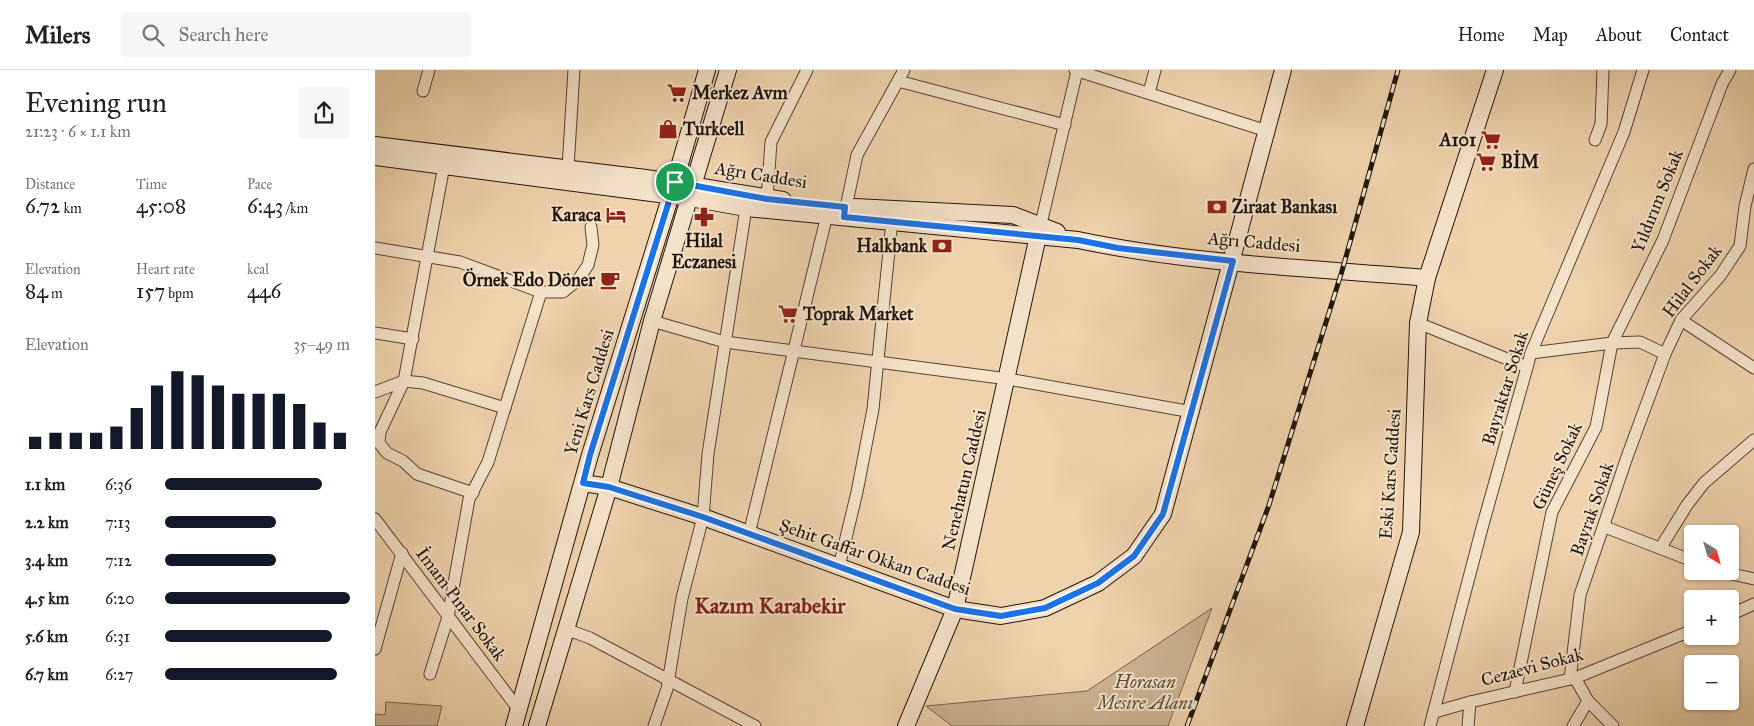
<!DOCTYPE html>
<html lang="en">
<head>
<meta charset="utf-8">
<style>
  :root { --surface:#fff; --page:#f6f6f6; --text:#222; --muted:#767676; --line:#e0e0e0; --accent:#111827 }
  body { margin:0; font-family:"IM FELL Great Primer",serif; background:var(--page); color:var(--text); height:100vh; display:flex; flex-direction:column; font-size:19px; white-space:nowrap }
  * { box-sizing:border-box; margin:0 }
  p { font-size:16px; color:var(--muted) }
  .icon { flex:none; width:28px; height:28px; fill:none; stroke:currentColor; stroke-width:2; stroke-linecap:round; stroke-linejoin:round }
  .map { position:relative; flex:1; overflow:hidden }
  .panel { display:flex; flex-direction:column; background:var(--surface); width:375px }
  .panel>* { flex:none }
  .needle { width:32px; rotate:143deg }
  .controls { position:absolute; left:1309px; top:455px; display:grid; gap:10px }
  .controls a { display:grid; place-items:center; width:55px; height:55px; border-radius:5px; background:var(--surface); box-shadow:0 1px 4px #0004; font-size:25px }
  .pin { position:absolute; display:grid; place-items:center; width:42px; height:42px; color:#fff; margin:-21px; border:2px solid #fff; border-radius:50%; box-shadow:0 1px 5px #0007 }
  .round { display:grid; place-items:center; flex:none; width:52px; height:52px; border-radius:5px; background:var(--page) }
  .summary { display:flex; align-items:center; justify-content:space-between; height:85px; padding:0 25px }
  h1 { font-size:28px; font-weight:600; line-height:38px }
  .metrics { display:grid; grid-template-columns:repeat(3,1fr); gap:8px; height:85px; padding:5px 25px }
  .metrics div { display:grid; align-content:center }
  .metrics b { font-size:21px; font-weight:600 }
  .metrics small { font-size:14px; font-weight:400 }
  .metrics p { font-size:14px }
  .chart { height:140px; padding:10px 25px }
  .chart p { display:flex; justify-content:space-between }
  .chart svg { width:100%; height:90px; margin-top:5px; stroke:var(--accent); stroke-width:6 }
  ul { padding:0 25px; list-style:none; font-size:16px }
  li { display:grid; grid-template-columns:80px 60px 1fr; align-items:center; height:38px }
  li i { height:12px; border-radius:6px; background:var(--accent) }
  header { display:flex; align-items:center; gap:30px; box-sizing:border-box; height:70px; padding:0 25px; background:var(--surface); border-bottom:1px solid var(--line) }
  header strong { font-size:24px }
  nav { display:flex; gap:28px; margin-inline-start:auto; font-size:18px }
  .search { width:350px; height:45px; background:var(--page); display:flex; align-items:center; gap:12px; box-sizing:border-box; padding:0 18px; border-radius:5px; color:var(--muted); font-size:19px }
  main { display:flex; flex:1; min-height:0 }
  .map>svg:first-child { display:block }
  .green { fill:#ccb392; stroke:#766450 }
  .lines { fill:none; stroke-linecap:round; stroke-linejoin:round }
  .street-casing { stroke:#544435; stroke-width:13 }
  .secondary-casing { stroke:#20150d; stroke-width:18 }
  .street { stroke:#f5e2ca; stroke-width:11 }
  .secondary { stroke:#f5e2ca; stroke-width:16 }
  .rail-casing { stroke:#20150d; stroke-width:5 }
  .rail { stroke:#f5e2ca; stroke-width:3; stroke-dasharray:9; stroke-linecap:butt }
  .route-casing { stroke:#fff; stroke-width:10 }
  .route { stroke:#1a73e8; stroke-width:6 }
  .labels { text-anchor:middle; stroke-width:4; stroke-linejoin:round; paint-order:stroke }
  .poi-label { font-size:18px; font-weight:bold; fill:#20150d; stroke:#f5e2ca; text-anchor:start }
  .street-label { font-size:18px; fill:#20150d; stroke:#f5e2ca }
  .park-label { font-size:18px; font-style:italic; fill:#5c4c3c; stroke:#f5e2ca }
  .district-label { font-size:22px; font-weight:bold; fill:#7a1f14; stroke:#f5e2ca }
</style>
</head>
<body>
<header>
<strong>Milers</strong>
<div class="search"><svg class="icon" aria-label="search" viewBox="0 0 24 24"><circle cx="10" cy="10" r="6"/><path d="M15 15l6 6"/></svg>Search here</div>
<nav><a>Home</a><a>Map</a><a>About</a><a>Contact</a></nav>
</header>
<main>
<section class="panel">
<div class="summary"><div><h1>Evening run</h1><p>21:23 · 6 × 1.1 km</p></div><a class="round"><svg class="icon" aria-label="share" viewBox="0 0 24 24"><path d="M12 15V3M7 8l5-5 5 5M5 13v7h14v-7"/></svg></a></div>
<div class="metrics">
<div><p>Distance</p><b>6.72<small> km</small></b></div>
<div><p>Time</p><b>45:08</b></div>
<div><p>Pace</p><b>6:43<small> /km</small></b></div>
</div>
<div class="metrics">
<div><p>Elevation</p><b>84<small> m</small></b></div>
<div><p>Heart rate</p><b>157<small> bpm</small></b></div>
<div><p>kcal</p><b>446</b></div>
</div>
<div class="chart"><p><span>Elevation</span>35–49 m</p>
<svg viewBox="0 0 160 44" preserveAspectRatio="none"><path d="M5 44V38M15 44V36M25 44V36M35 44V36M45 44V33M55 44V24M65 44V13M75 44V6M85 44V8M95 44V13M105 44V17M115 44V17M125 44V17M135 44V22M145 44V31M155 44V36"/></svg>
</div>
<ul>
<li><b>1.1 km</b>6:36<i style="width:85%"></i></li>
<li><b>2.2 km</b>7:13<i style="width:60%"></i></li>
<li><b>3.4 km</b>7:12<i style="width:60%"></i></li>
<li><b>4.5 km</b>6:20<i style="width:100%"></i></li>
<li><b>5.6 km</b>6:31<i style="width:90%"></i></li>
<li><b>6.7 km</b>6:27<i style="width:93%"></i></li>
</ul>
</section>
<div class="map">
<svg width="1379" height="656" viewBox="0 0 1379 656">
  <rect width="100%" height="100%" fill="#efd3ad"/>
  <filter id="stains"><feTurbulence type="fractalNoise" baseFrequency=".004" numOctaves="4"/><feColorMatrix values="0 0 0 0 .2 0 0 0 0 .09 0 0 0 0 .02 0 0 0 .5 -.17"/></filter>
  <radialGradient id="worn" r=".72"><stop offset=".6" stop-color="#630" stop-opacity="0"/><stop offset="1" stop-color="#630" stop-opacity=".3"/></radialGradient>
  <g class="green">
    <path d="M837 538 793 656H577L551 636 712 621Z"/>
    <path d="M11 632 67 636 62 656H0V644L10 645Z"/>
  </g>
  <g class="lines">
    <defs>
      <g id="street">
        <path d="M700 0 892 61"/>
        <path d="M523 11 690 55"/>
        <path d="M48 21 54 0"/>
        <path d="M774 23 780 0"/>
        <path d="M1220 70 1226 54 1228 0"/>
        <path d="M70 90 29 311 5 362 4 373 12 383 28 391 42 404 98 423"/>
        <path d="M193 98 199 0"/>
        <path d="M392 129 396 72 432 0"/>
        <path d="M469 147 482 85 529 0"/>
        <path d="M664 162 702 1"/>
        <path d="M0 178 85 192 166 222H188L203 210 213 195 218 175 216 157"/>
        <path d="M1306 250 1379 298"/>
        <path d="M277 251 350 272 633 309 817 342"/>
        <path d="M1043 253 1152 297"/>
        <path d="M0 263 38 269"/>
        <path d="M1156 283 1237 273 1265 272 1290 284"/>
        <path d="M0 322 29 311 48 313 130 338"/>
        <path d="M0 449 144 640"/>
        <path d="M1230 457 1318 491"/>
        <path d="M374 464 452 145"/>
        <path d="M1286 477 1312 435 1329 413 1379 370"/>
        <path d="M464 497 482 422 498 339 517 151"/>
        <path d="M1343 501 1379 509"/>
        <path d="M1355 545 1379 534"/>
        <path d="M193 560 215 568 380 656"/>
        <path d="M0 579 27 483"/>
        <path d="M55 604 73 547 94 429 113 392 166 222"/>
        <path d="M1195 609 1205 525 1252 387 1290 284 1306 250 1345 206 1365 176 1370 136 1379 99"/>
        <path d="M1140 622 1177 442 1221 357 1237 273 1288 170 1347 14 1355 0"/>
        <path d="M1213 631 1238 656"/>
        <path d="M1060 642 1095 632 1200 608 1318 560"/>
        <path d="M279 656 292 619 307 528 328 447 333 384 371 138"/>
        <path d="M1055 656 1107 458 1156 283 1249 62 1268 0"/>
        <path d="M1093 656 1095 632"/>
        <path d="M1198 656 1213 631 1200 608"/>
      </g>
      <g id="secondary">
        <path d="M0 75 271 108 408 130"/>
        <path d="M0 87 315 128 371 138 703 170C817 194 936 198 1052 208"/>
        <path d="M480 137 638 145 682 162"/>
        <path d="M208 413 234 417 328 447 580 539 626 546 670 538 723 513 759 486 788 444 908 0"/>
        <path d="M139 656 215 385 296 125 332 0"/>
        <path d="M162 656 234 417 277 251 353 0"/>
        <path d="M531 656 580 539 663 166"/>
        <path d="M980 656 1036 462 1043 253 1052 208 1120 0"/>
      </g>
    </defs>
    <use href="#street" class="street-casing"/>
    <use href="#secondary" class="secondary-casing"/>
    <use href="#street" class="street"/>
    <use href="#secondary" class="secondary"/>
    <defs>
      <path id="rail" d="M812 656 894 435 967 201 1023 0"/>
    </defs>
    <use href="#rail" class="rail-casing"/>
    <use href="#rail" class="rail"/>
  </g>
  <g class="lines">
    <defs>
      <path id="route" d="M300 112 392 129 470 137 469 147 703 170 743 178 858 191 788 444 759 486 723 513 670 538 626 546 580 539 328 447 234 417 208 413 215 385Z"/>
    </defs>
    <use href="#route" class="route-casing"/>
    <use href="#route" class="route"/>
  </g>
  <defs>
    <symbol id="supermarket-bare" viewBox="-9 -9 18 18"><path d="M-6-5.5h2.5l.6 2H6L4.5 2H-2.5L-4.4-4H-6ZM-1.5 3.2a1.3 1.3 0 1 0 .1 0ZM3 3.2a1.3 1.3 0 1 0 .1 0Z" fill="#8f2418" stroke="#f5e2ca" stroke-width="2.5" paint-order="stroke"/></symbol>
    <symbol id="shop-bare" viewBox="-9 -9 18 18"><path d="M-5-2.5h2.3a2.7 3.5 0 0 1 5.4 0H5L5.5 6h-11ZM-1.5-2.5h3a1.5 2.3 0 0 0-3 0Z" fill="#8f2418" stroke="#f5e2ca" stroke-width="2.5" paint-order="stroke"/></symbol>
    <symbol id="bank-bare" viewBox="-9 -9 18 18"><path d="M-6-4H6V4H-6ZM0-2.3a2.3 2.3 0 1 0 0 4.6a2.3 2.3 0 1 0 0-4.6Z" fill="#8f2418" stroke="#f5e2ca" stroke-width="2.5" paint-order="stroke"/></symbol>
    <symbol id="hotel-bare" viewBox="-9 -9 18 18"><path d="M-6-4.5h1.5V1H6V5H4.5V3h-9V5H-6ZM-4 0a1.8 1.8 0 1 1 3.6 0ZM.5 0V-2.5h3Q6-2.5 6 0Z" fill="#8f2418" stroke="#f5e2ca" stroke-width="2.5" paint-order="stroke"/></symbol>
    <symbol id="pharmacy-bare" viewBox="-9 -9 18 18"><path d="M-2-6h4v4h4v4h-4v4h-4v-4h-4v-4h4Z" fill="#8f2418" stroke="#f5e2ca" stroke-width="2.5" paint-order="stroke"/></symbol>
    <symbol id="cafe-bare" viewBox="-9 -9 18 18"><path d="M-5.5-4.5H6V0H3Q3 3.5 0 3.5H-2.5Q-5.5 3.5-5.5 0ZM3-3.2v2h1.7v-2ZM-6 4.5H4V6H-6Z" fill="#8f2418" stroke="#f5e2ca" stroke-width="2.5" paint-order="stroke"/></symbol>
  </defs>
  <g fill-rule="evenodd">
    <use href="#supermarket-bare" x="288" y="9" width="28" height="28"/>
    <use href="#shop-bare" x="279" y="45" width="28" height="28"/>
    <use href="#supermarket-bare" x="1102" y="56" width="28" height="28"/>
    <use href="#supermarket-bare" x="1097" y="78" width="28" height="28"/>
    <use href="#bank-bare" x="828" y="123" width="28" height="28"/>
    <use href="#hotel-bare" x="227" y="131" width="28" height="28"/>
    <use href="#pharmacy-bare" x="315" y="133" width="28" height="28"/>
    <use href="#bank-bare" x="553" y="162" width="28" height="28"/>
    <use href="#cafe-bare" x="221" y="196" width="28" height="28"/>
    <use href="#supermarket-bare" x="399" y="230" width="28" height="28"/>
  </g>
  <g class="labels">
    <g class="poi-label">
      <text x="317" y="29">Merkez Avm</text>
      <text x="308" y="65">Turkcell</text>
      <text x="1101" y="76" text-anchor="end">A101</text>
      <text x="1126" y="98">BİM</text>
      <text x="857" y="143">Ziraat Bankası</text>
      <text x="226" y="151" text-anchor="end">Karaca</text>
      <text x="329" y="177" text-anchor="middle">Hilal<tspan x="329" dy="21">Eczanesi</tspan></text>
      <text x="552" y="182" text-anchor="end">Halkbank</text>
      <text x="220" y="216" text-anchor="end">Örnek Edo Döner</text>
      <text x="428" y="250">Toprak Market</text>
    </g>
    <g class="street-label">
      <text transform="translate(386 105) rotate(9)" y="6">Ağrı Caddesi</text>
      <text transform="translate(1282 131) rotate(-68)" y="6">Yıldırım Sokak</text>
      <text transform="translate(879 172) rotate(5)" y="6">Ağrı Caddesi</text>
      <text transform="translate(1317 211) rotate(-53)" y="6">Hilal Sokak</text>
      <text transform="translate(1130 318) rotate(-73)" y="6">Bayraktar Sokak</text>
      <text transform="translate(214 322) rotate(-73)" y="6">Yeni Kars Caddesi</text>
      <text transform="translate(1182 396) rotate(-65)" y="6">Güneş Sokak</text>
      <text transform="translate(1015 404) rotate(-86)" y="6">Eski Kars Caddesi</text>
      <text transform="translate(589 410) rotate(-77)" y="6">Nenehatun Caddesi</text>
      <text transform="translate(1217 439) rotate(-71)" y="6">Bayrak Sokak</text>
      <text transform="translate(500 487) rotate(19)" y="6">Şehit Gaffar Okkan Caddesi</text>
      <text transform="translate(86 534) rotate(53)" y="6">İmam Pınar Sokak</text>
      <text transform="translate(1157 597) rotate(-15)" y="6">Cezaevi Sokak</text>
    </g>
    <g class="park-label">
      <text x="770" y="618">Horasan<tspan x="770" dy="21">Mesire Alanı</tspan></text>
    </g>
    <g class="district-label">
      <text x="395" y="543">Kazım Karabekir</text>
    </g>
  </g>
  <rect width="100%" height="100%" filter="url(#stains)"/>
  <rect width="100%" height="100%" fill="url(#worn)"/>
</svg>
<div class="controls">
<a><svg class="needle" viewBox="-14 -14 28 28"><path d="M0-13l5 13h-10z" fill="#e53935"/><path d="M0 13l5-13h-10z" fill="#767676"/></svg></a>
<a>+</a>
<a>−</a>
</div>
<div class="pin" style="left:300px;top:112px;background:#1e9e55"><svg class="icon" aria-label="arrive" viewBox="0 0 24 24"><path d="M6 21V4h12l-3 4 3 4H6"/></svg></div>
</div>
</main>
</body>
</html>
